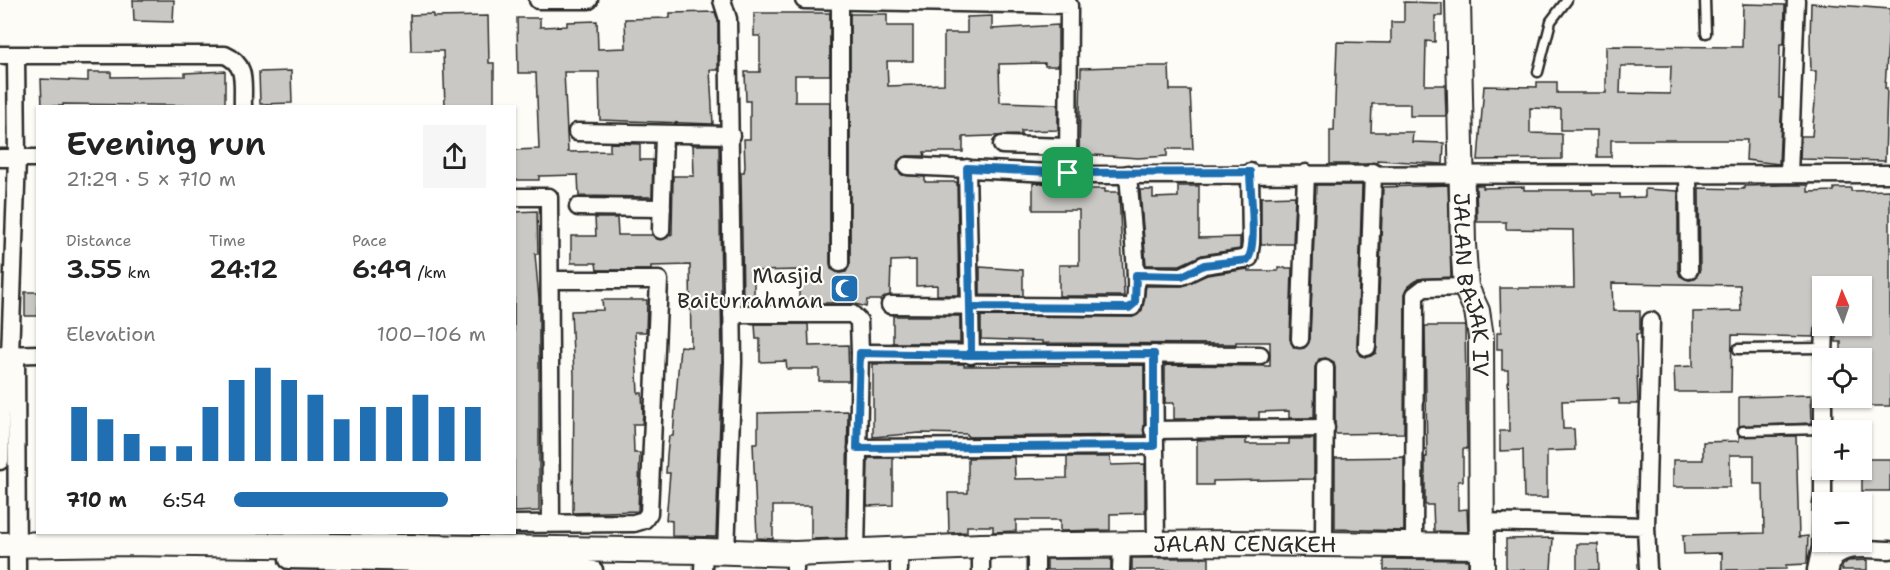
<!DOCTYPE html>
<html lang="en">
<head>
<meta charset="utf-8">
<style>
  :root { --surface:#fff; --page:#f6f6f6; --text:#222; --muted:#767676; --accent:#1f6fb2 }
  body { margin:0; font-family:"Shantell Sans",sans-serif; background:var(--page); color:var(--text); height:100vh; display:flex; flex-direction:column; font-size:22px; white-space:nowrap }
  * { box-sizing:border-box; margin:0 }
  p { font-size:20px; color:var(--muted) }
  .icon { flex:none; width:33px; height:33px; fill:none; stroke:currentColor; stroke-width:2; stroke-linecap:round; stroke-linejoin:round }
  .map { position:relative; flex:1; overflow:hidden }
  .drawer { position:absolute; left:36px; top:105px; width:480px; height:429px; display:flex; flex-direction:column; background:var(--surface); border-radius:0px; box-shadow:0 2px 4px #0004 }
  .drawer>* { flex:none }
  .needle { width:39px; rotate:358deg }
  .fabs { position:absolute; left:1812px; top:276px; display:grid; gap:12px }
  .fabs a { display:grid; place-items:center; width:60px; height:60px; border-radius:0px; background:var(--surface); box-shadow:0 2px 4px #0004; font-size:30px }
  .pin { position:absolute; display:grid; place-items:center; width:51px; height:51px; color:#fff; margin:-26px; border-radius:12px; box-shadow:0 3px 9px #0006 }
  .round { display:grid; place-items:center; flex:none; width:63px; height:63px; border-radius:0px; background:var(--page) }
  .overview { display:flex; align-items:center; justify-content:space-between; height:102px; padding:0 30px }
  h1 { font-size:33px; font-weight:600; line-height:45px }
  .figures { display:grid; grid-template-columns:repeat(3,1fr); gap:9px; height:102px; padding:6px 30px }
  .figures div { display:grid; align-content:center }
  .figures b { font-size:26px; font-weight:600 }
  .figures small { font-size:16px; font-weight:400 }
  .figures p { font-size:16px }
  .chart { height:168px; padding:12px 30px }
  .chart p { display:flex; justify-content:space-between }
  .chart svg { width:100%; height:108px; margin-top:6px; stroke:var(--accent); stroke-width:6 }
  ul { padding:0 30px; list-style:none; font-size:20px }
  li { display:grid; grid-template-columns:96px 72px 1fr; align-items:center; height:45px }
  li i { height:15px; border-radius:8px; background:var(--accent) }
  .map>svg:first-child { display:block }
  .building { fill:#c9c8c4; stroke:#2b2b2b; stroke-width:1.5; fill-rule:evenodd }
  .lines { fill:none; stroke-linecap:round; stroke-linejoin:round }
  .lane-casing { stroke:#2b2b2b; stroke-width:13 }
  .street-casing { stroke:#2b2b2b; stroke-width:21 }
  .secondary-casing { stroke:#2b2b2b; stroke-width:28 }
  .lane { stroke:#fdfcf7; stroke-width:8 }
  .street { stroke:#fdfcf7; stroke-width:16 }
  .secondary { stroke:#fdfcf7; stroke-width:24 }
  .route-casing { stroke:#fff; stroke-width:12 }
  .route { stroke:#1f6fb2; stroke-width:8 }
  .labels { text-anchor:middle; stroke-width:4.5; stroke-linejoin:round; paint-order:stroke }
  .poi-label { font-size:22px; fill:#2b2b2b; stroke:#fdfcf7; text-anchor:end }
  .street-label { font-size:22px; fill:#2b2b2b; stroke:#fdfcf7 }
</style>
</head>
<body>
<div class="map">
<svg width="1890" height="570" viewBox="0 0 1890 570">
  <rect width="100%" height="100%" fill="#fdfcf7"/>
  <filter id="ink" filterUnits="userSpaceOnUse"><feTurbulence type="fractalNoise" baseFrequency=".0167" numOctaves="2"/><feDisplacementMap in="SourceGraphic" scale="12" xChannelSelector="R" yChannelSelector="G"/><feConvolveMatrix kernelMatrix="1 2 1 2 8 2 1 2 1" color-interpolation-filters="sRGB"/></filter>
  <g filter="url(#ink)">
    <g class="building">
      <path d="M133 0H174L173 22 134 21Z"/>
      <path d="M1404 2 1442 3V16H1435V42L1426 41 1425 85H1445L1446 116H1410V104H1372L1371 132H1413L1412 142 1444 143 1443 164 1377 160V163L1366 164H1330V131H1334L1337 42 1391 43V22H1404Z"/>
      <path d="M1811 3 1890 9 1885 88H1887L1885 161 1800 159 1801 136H1812L1815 102 1816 71H1811L1810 42Z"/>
      <path d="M1743 4 1785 5 1784 44H1780L1779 98H1782L1779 164 1746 160 1747 140H1611V157H1597V130H1561V109L1530 108V133L1562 134V159L1478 160 1484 86 1537 87V82H1557V93H1606V46L1742 47ZM1621 66H1671L1670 94 1620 93Z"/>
      <path d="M715 12 718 21V70H710L713 124 600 120 599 72H564L568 152 610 151V143L640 144V160H653L652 197 579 196 578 175 539 176V180H514V150L539 149 536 73H518L517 18H540V27L567 26V22L597 21 598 49 626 48 625 19 670 18V13Z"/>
      <path d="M754 13H830V75H795V102H830V263L831 269 839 273 846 272 850 263V14H887V26H913V61H887L888 86 944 84V33H967V17L992 16V29L1058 25V66H1045V63L999 64 1000 102 1058 104V130L1021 131V135L963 137V152H924L925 156H907L898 161 897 170 902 175 925 177V182H957L959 295H937V285L916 286V260L891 261 890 295 881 300H867L866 307 852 303H799V270L754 271V300L743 301 741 172H744L745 167 744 139H750V101H746L745 72H760V36H754Z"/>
      <path d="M433 14V17L488 16 489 63H494V106H445L443 51H411L410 15Z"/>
      <path d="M1146 66H1169L1170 90H1190L1193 149H1167V156L1138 158 1079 154 1081 68Z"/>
      <path d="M225 71V106L63 104V106H42L41 79 88 81V72H111V77L185 76V73Z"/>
      <path d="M291 71 292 103 260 104 259 72Z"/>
      <path d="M693 145H719L722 362 716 537 672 536V521L666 520 670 473H666L667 455 669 436H673L680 346 691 347 690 265 651 266V270H597L596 263H571V236H596L595 218H617L618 235H652L661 240 672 234 673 176H694Z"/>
      <path d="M1033 183 1062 184V189H1105V192H1119L1124 296H1059V265H1079V210H1033Z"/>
      <path d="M1316 185H1362L1357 347 1361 356 1367 357 1376 353 1377 347 1383 187 1448 185 1451 277 1418 279 1408 287 1405 294 1404 433 1335 434V368L1334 362 1326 358 1319 359 1315 367 1314 418H1289V411L1259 412V418L1174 419V403H1165V365L1270 366V342H1236V344L1042 343V341L981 339V316L1133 317 1142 310 1146 286H1182L1207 275 1248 269V271H1278V268H1292L1290 339 1294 348H1304L1310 339Z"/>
      <path d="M1476 185H1483V188L1524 187V190H1592L1593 194H1620V198L1645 197V189L1678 191V270L1680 276 1689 280 1695 279 1700 270 1699 188 1744 189V186L1786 185H1808V192L1834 191V188H1851V191L1890 190V406H1862V358H1841V342H1836V326H1862V286H1822V316L1816 321 1814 337 1732 335 1731 392H1675L1674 367 1693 366V312L1741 311 1740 285 1612 283 1613 311H1640V334H1636L1638 404H1619V399L1562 401 1563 429H1574L1575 450 1547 451V498H1524L1523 450 1500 451V431H1509L1508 370H1502V349H1497V333L1501 332 1500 288H1574L1573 230 1506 229V222H1477Z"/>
      <path d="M1178 186H1199V238L1240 237V249L1202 255 1180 265H1146L1140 190H1153V198L1178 197Z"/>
      <path d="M1295 196 1293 244H1261V197Z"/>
      <path d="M537 211 538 254H535L539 299V511L514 512V212Z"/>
      <path d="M980 267 1023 270V296L980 295Z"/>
      <rect x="25" y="292" width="13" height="24"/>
      <path d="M602 300H647L646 332H635L638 393H642L643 414 642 424H633L634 453H640L638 511 573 513 574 375 571 311 603 310Z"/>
      <rect x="893" y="316" width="67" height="27"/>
      <path d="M755 324H808L809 346 848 345 849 381H819V369H787L786 361 760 362V339H756Z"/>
      <path d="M1425 326H1465L1467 449H1463V481H1458V510L1467 509 1468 532 1434 531 1433 505H1425V457H1427Z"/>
      <path d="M873 364H964V366L1144 365V435L968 437 967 434 920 433 873 437Z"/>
      <path d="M1811 395 1812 423 1739 426V397Z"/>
      <path d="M848 411 846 538 811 539V506H773V539L757 538 753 443H758V413Z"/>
      <path d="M1739 436H1796L1799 537 1808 536 1807 564 1786 565V569L1722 570V553L1684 554 1683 535 1764 533 1763 484H1754V455H1730V487H1673V460H1703V442L1739 441Z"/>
      <path d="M1246 439V444H1289V439H1314V479L1213 481V485H1197V440Z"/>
      <path d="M1014 457 1015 479 1067 478V457H1110L1111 465 1145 464V513L1110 514V530L1060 531V520H1016V531L993 532V526H967V532L949 533 948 493H968V458Z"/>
      <path d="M1404 457V531L1335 529V458Z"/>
      <path d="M868 458H893V505L867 506Z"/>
      <rect x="1862" y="459" width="28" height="32"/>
      <path d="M1553 538 1551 570H1506V539Z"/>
      <path d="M1577 544H1598L1599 570H1577Z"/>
      <rect x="1132" y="558" width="77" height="12"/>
      <rect x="1047" y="559" width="64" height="11"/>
      <path d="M1384 559 1468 560V570H1384Z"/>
      <path d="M1867 560V570H1842V566L1848 561Z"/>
    </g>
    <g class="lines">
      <defs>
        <g id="lane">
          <path d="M1705 0 1706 33"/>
          <path d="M1538 72 1551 21 1567 0"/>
          <path d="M1738 349 1825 348"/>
          <path d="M1743 431 1823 429"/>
        </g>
        <g id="street">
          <path d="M538 0H589"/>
          <path d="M722 0 728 19 733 362 726 552"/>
          <path d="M804 0 1069 5 1068 173"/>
          <path d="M840 2V263"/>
          <path d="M0 55H225C248 65 242 84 243 106"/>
          <path d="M577 132 731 135"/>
          <path d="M1002 145 1068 147"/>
          <path d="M0 158H38"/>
          <path d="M907 166 1090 175 1890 174"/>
          <path d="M967 168 971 355"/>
          <path d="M1688 174 1689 270"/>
          <path d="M1789 174 1796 0"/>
          <path d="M514 197H549L551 523"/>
          <path d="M578 207 662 208"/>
          <path d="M661 230 664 135"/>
          <path d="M1136 275 1182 276 1204 265 1249 258 1251 243 1250 172"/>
          <path d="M890 305 1132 307C1142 296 1129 195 1128 174"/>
          <path d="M732 314H852L859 321 860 353"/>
          <path d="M1300 339 1306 173"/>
          <path d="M1367 347 1373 172"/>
          <path d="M16 354 17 570"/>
          <path d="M1154 354 1156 544"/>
          <path d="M5 355 38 354"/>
          <path d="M10 355 17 158 16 56"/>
          <path d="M1824 358 1825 326"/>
          <path d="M1153 430 1326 428"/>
          <path d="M1823 430V398"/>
          <path d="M857 448 1153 446"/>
          <path d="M0 461 2 355"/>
          <path d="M1823 502V470"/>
          <path d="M1482 522 1646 526 1648 570"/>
          <path d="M514 524 634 523 644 520 649 513 659 280H550"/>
          <path d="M1646 526 1651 321"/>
          <path d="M1324 542 1325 368"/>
          <path d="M344 545 342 561 580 567 594 570"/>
          <path d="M1414 546 1415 295 1424 288 1466 287"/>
          <path d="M856 553 860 353 1260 355"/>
          <path d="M795 554V570"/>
          <path d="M288 560 342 561"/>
          <path d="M703 570 704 551"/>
          <path d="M899 570V551"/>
          <path d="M981 570V546"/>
          <path d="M1036 570V545"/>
          <path d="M1121 570 1122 545"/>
          <path d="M1816 570 1821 547 1822 503"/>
          <path d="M1830 570C1833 542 1868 550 1890 550"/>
        </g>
        <g id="secondary">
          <path id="s1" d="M1458 0 1463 244 1466 287 1477 311 1481 337 1482 570"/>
          <path id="s2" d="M0 545 125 543 704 551 795 554 981 546 1233 543 1482 546"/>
        </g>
      </defs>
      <use href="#lane" class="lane-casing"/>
      <use href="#street" class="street-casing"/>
      <use href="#secondary" class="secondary-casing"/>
      <use href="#lane" class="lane"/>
      <use href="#street" class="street"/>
      <use href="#secondary" class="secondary"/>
    </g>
  </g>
  <g class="lines" filter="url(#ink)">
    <defs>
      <path id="route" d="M1068 173 967 168 971 355 860 353 857 448 1154 446V354L971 355V307L1129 308 1135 303 1136 275 1182 276 1204 265 1247 260C1258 248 1250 191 1250 172L1068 173"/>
    </defs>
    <use href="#route" class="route-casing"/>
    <use href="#route" class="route"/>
  </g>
  <defs>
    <symbol id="mosque-square" viewBox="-11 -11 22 22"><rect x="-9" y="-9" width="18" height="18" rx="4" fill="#1f6fb2" stroke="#fdfcf7"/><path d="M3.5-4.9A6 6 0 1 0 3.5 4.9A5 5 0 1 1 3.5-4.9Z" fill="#fff"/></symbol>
  </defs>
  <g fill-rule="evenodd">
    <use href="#mosque-square" x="828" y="272" width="33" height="33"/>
  </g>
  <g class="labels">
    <g class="poi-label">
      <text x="823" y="283">Masjid<tspan x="823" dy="25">Baiturrahman</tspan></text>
    </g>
    <g class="street-label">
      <text dy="8" stroke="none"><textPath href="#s1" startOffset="286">JALAN BAJAK IV</textPath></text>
      <text dy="8" stroke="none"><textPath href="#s2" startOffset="1245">JALAN CENGKEH</textPath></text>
    </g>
  </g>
</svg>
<div class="fabs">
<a><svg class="needle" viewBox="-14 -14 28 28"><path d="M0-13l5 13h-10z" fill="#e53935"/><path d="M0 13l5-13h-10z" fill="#767676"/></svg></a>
<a><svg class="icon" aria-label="locate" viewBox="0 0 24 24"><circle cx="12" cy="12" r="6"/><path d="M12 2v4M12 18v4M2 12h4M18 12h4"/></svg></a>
<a>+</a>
<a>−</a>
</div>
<div class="pin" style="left:1068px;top:173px;background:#1e9e55"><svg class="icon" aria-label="arrive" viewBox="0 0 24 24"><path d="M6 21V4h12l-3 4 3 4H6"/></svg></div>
<section class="drawer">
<div class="overview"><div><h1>Evening run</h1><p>21:29 · 5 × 710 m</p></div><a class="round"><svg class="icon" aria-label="share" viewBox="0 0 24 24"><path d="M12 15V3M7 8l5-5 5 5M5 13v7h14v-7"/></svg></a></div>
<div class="figures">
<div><p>Distance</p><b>3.55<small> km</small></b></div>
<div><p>Time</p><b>24:12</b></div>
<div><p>Pace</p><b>6:49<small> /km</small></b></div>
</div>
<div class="chart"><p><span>Elevation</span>100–106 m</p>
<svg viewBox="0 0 160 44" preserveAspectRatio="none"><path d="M5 44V22M15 44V27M25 44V33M35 44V38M45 44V38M55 44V22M65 44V11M75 44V6M85 44V11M95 44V17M105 44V27M115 44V22M125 44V22M135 44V17M145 44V22M155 44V22"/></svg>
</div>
<ul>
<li><b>710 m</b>6:54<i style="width:85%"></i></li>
</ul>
</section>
</div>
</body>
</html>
